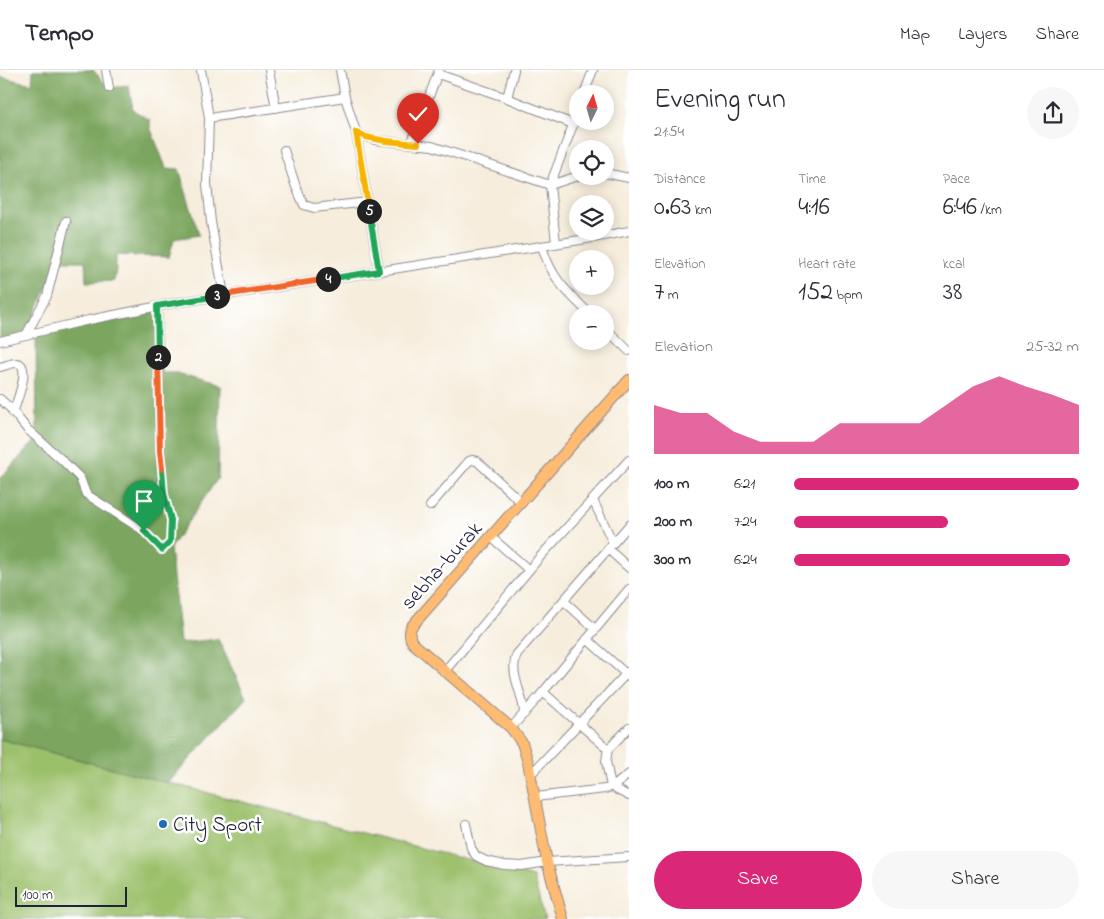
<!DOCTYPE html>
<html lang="en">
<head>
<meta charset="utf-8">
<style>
  :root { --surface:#fff; --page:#f7f7f7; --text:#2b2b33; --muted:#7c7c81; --line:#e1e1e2; --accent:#db2777 }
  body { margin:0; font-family:"Indie Flower",sans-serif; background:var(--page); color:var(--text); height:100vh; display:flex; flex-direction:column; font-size:19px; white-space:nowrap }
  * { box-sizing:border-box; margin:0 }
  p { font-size:16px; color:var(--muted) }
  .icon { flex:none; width:28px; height:28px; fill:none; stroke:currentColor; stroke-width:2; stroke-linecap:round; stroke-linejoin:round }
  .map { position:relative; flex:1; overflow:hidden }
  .panel { display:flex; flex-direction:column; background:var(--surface); width:475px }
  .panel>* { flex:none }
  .needle { width:32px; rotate:5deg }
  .fabs { position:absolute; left:569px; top:15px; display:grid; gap:10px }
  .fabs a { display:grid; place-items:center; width:45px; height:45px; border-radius:50%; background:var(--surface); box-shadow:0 2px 12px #0003; font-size:25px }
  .scale { position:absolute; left:15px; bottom:12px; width:112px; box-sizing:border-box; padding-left:5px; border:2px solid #22223b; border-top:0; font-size:14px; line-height:18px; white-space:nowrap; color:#22223b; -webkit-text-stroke:4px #fff; paint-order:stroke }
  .pin { position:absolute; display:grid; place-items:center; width:42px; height:42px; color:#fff; margin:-51px -21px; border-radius:50% 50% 50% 0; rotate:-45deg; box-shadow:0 0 5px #0007 }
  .pin .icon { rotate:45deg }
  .km { position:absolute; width:25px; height:25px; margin:-12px; border-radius:50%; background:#222; color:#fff; font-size:14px; line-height:25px; text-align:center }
  .round { display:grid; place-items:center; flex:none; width:52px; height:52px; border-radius:26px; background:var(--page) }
  .summary { display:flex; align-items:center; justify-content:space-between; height:85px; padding:0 25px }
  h1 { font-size:28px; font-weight:600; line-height:38px }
  .stats { display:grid; grid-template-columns:repeat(3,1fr); gap:8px; height:85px; padding:5px 25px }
  .stats div { display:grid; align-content:center }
  .stats b { font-size:25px; font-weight:600 }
  .stats small { font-size:14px; font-weight:400 }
  .stats p { font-size:14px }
  .chart { height:140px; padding:10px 25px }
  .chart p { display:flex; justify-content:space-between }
  .chart svg { width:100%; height:90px; margin-top:5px; fill:var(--accent); opacity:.7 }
  .action { display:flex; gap:10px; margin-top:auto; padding:10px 25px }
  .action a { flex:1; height:58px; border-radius:30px; background:var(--accent); color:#fff; font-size:20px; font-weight:600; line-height:58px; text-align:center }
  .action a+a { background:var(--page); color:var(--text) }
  ul { padding:0 25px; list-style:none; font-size:16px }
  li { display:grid; grid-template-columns:80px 60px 1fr; align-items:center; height:38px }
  li i { height:12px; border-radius:6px; background:var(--accent) }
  header { display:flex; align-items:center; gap:30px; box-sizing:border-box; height:70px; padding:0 25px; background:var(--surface); border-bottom:1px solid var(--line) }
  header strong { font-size:24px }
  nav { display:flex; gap:28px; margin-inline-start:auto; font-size:18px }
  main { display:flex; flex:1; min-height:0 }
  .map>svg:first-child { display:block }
  .green { fill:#9bc06b; stroke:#5e7153 }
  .forest { fill:#7ca65f; stroke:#4f644d }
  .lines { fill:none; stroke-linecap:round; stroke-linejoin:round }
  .minor-casing { stroke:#8c888c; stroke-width:10 }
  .major-casing { stroke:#8c888c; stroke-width:12 }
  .minor { stroke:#fff; stroke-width:8 }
  .major { stroke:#ffbb71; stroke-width:10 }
  .split-1-casing { stroke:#fff; stroke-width:10 }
  .split-2-casing { stroke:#fff; stroke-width:10 }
  .split-3-casing { stroke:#fff; stroke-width:10 }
  .split-4-casing { stroke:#fff; stroke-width:10 }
  .split-5-casing { stroke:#fff; stroke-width:10 }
  .split-6-casing { stroke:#fff; stroke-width:10 }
  .split-7-casing { stroke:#fff; stroke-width:10 }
  .split-1 { stroke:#22a559; stroke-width:6 }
  .split-2 { stroke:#f0652b; stroke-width:6 }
  .split-3 { stroke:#22a559; stroke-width:6 }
  .split-4 { stroke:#f0652b; stroke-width:6 }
  .split-5 { stroke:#22a559; stroke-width:6 }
  .split-6 { stroke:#f5b400; stroke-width:6 }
  .split-7 { stroke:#f5b400; stroke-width:6 }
  .poi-dot { fill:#1f6fb2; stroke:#fff; stroke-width:2 }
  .labels { text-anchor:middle; stroke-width:5; stroke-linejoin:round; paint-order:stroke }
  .street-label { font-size:21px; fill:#22223b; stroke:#fff }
  .poi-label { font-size:21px; fill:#22223b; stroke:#fff; text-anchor:start }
</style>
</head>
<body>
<header>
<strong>Tempo</strong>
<nav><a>Map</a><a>Layers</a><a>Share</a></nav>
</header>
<main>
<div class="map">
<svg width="629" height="849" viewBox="0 0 629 849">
  <rect width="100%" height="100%" fill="#fff"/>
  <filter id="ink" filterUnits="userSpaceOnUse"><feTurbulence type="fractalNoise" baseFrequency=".02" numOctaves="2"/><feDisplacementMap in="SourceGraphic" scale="10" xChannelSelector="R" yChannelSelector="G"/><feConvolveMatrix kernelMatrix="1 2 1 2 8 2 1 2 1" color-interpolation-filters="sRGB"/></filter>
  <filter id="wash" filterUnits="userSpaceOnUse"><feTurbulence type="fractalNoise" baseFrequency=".0096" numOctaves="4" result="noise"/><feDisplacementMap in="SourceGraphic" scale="20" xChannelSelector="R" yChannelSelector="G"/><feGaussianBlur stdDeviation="1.12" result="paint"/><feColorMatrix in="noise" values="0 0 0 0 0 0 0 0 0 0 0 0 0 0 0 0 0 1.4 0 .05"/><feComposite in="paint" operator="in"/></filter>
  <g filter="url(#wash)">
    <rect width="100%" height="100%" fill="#f6eddc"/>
    <path class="green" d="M0 669 533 807 545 849H0Z"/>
    <g class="forest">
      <path d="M33 0H93L109 18 129 16 133 40 150 50V57L166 98 179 99 199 165 174 169 169 187 116 185V200L114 211 86 212 85 191H61L53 203 26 265 0 271V12L1 7 32 14Z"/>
      <path d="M161 235 162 303H174L220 316 218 408 170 478 180 573 218 569 246 628 168 713 0 669V589L1 586 0 580V408L37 369 36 262Z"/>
    </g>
  </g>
  <g filter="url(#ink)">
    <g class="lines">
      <defs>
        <g id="minor">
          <path d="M106 0 109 18"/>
          <path d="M201 0 209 48 345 27 356 62 379 201"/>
          <path d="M269 0 276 38"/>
          <path d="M340 0 345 27"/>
          <path d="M438 4 507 28 573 54"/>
          <path d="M584 24 593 0"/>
          <path d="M507 28 514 0"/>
          <path d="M209 48 207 114 211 152 224 225"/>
          <path d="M356 62 363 66 375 70 432 76 550 115 578 106"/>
          <path d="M411 74 439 0"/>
          <path d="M284 80 296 117 304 135 314 138 368 132"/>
          <path d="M605 103 629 108"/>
          <path d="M556 173 550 115 578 42"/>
          <path d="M542 176C551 208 566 221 590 244"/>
          <path d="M605 258 629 281"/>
          <path d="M26 265 47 226 66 151"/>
          <path d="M0 271 89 250 174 233 593 168 629 161"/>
          <path d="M0 297C5 296 11 293 16 293 33 293 16 333 13 343"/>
          <path d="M0 329 10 338 27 359 62 390 80 408 86 424 144 461 162 480 170 472 171 450 164 424 160 381 157 236"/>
          <path d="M593 430 613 473"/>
          <path d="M430 436 469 391 472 390 477 391 522 433"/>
          <path d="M491 467 529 500"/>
          <path d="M608 479 629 498"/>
          <path d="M564 531 595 559"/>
          <path d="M587 569 626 604"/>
          <path d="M444 602 539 488 629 390"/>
          <path d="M543 622 608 679"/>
          <path d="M524 644C524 624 508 604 517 584L629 455"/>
          <path d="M511 658 538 628 629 519"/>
          <path d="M629 658 608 679 606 691 610 712 617 720 629 726"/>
          <path d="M531 704 629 601"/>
          <path d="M535 727 605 719 614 716 629 704"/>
          <path d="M466 754 471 778 476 786 486 791 504 795 522 796 547 792 629 787"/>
        </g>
        <path id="major" d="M563 849 547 792 528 692 522 673 511 658 414 574C409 569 409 564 411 557L629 310"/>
      </defs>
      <use href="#minor" class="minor-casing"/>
      <use href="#major" class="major-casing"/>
      <use href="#minor" class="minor"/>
      <use href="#major" class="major"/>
    </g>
  </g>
  <g class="lines" filter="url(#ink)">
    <defs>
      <path id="split-1" d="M144 461 162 480 170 472 171 450 164 424 162 399"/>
      <path id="split-2" d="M158 287 160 381 162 399"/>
      <path id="split-3" d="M158 287 157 236 217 226"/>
      <path id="split-4" d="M217 226 328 209"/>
      <path id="split-5" d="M328 209 379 201 369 141"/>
      <path id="split-6" d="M369 141 356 62 366 67 386 71"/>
      <path id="split-7" d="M386 71 418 74"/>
    </defs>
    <use href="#split-1" class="split-1-casing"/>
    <use href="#split-2" class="split-2-casing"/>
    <use href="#split-3" class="split-3-casing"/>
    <use href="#split-4" class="split-4-casing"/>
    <use href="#split-5" class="split-5-casing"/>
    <use href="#split-6" class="split-6-casing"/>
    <use href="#split-7" class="split-7-casing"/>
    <use href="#split-1" class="split-1"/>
    <use href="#split-2" class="split-2"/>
    <use href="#split-3" class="split-3"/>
    <use href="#split-4" class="split-4"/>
    <use href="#split-5" class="split-5"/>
    <use href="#split-6" class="split-6"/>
    <use href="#split-7" class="split-7"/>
  </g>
  <circle class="poi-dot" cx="163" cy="754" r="5"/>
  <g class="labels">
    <g class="street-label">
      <text transform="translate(441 495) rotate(-48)" y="7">sebha-burak</text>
    </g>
    <g class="poi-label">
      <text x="173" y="761">City Sport</text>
    </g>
  </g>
</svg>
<div class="fabs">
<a><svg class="needle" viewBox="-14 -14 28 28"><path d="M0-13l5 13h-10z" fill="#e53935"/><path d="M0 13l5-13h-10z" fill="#7c7c81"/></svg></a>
<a><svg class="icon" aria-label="locate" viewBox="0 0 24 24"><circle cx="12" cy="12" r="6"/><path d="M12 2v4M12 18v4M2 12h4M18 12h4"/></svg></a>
<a><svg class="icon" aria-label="layers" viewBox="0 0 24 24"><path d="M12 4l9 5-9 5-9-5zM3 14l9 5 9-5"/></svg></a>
<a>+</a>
<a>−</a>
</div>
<div class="scale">100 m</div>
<div class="pin" style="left:144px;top:461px;background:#1e9e55"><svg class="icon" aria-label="arrive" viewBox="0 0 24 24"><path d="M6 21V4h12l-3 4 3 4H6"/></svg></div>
<div class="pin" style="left:418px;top:74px;background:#d93025"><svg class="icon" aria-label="check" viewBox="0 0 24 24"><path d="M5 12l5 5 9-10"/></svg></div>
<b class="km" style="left:158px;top:287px">2</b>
<b class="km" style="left:217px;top:226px">3</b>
<b class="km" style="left:328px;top:209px">4</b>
<b class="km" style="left:369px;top:141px">5</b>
</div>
<section class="panel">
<div class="summary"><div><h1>Evening run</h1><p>21:54</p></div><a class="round"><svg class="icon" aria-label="share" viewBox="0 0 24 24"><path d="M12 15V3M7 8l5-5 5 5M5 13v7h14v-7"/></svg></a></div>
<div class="stats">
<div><p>Distance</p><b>0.63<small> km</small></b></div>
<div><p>Time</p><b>4:16</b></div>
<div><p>Pace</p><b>6:46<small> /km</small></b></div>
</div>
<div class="stats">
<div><p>Elevation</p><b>7<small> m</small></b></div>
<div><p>Heart rate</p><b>152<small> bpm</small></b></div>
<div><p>kcal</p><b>38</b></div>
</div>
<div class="chart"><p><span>Elevation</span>25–32 m</p>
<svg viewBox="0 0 160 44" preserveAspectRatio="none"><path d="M0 44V20L10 24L20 24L30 33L40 38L50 38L60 38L70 29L80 29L90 29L100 29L110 20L120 11L130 6L140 11L150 15L160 20V44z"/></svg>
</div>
<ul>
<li><b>100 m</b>6:21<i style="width:100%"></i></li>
<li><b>200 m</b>7:24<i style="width:54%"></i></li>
<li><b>300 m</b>6:24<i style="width:97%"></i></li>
</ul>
<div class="action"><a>Save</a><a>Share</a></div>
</section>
</main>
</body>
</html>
